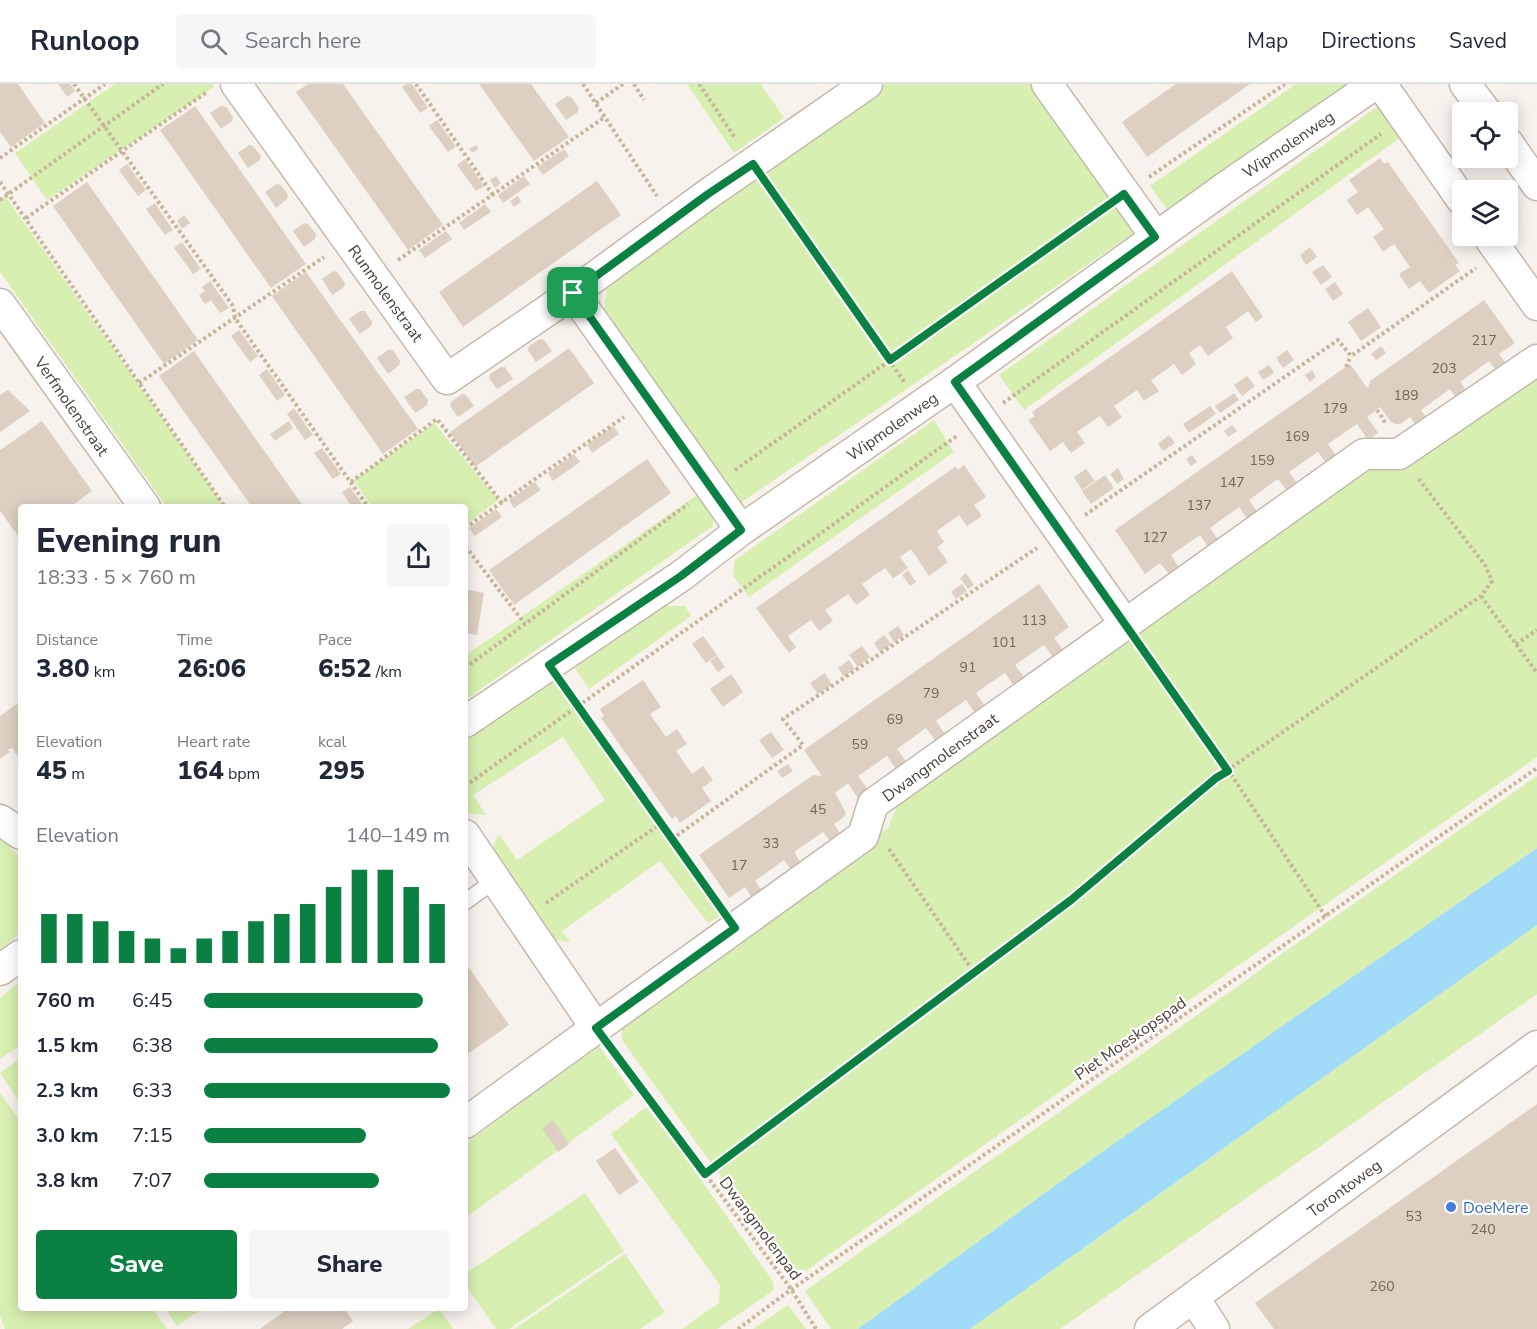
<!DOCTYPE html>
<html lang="en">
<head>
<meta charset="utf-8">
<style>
  :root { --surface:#fff; --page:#f6f6f7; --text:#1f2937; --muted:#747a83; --line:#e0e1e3; --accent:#0b8043 }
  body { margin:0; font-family:"Nunito Sans",sans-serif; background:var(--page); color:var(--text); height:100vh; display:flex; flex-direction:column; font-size:22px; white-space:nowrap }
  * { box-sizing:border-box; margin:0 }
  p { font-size:20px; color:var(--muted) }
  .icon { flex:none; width:33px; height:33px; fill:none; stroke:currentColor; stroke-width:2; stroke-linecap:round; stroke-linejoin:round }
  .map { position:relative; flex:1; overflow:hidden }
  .details { position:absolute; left:18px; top:420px; width:450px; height:807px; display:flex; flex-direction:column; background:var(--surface); border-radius:6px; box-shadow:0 3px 15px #0003 }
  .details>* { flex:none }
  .controls { position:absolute; left:1452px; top:18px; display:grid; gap:12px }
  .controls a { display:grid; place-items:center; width:66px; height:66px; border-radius:6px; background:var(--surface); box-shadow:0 3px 15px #0003; font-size:30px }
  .pin { position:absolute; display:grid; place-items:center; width:51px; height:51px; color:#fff; margin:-26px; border-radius:12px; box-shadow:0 3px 9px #0006 }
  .round { display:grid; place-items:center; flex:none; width:63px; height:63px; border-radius:6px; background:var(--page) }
  .headline { display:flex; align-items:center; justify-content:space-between; height:102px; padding:0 18px }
  h1 { font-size:33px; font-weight:800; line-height:45px }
  .metrics { display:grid; grid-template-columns:repeat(3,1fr); gap:9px; height:102px; padding:6px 18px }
  .metrics div { display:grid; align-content:center }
  .metrics b { font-size:26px; font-weight:800 }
  .metrics small { font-size:16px; font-weight:400 }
  .metrics p { font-size:16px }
  .chart { height:168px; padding:12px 18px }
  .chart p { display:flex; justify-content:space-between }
  .chart svg { width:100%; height:108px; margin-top:6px; stroke:var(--accent); stroke-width:6 }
  .button { display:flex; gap:12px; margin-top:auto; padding:12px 18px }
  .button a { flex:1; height:69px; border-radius:6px; background:var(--accent); color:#fff; font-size:24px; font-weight:800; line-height:69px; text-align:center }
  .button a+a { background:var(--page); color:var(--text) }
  ul { padding:0 18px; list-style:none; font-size:20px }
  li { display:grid; grid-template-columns:96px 72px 1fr; align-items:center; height:45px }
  li i { height:15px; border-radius:8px; background:var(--accent) }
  header { display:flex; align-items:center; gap:36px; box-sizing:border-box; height:84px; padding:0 30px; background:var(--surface); border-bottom:2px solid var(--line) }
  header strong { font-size:28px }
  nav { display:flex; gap:33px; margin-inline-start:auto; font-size:21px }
  .search { width:420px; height:54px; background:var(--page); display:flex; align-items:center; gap:15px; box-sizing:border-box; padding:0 21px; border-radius:6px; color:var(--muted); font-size:22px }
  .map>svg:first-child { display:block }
  .green { fill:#d7efb0 }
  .water { fill:#a2dbf8 }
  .building { fill:#ddd0c2 }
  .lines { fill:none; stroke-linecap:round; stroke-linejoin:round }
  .lane-casing { stroke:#c4baac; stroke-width:18 }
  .street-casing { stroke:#c4baac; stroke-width:33 }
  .path { stroke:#c7b59b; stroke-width:4; stroke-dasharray:3 3; stroke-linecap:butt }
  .lane { stroke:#fff; stroke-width:15 }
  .street { stroke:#fff; stroke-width:30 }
  .route-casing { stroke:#fff; stroke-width:12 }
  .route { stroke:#0b8043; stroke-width:8 }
  .shop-dot { fill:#3f7fe0; stroke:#fff; stroke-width:2 }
  .labels { text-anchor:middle; stroke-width:4.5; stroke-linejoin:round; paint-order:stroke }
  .number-label { font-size:14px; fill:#70665a }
  .street-label { font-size:16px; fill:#4c4337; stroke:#fff }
  .shop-label { font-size:16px; fill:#366cbe; stroke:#fff; text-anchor:start }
</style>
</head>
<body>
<header>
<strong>Runloop</strong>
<div class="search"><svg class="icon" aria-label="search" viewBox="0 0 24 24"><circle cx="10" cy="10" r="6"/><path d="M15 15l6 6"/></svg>Search here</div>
<nav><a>Map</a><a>Directions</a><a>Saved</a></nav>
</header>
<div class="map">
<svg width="1537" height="1245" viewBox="0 0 1537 1245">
  <rect width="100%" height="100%" fill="#f7f2eb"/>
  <g class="green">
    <path d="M115 0H212L214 3 47 116 15 69Z"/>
    <path d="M687 0H761L784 34 734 69Z"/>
    <path d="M885 0H1035L1138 146 739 420 604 228 608 190Z"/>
    <path d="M1296 0H1356L1169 128 1150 102Z"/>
    <path d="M1380 21 1401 53 1024 326 999 291Z"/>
    <path d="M5 112 225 423H167L0 188V116Z"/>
    <path d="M1537 291V673L1310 831 807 1186 788 1185 622 956V935L888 744 902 711 1370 378Z"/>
    <path d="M934 336 954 368 749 513 733 492 735 476Z"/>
    <path d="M434 339 498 416 465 441V423H372L354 396Z"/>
    <path d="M700 409 714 431 713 442 465 616V572Z"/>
    <path d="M664 522H685L691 532 589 605 575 584Z"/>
    <path d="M554 595 721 831 708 839 660 777 562 847 570 858 550 856 490 770 499 750 517 776 605 716 563 653 473 711 486 731 465 729V655Z"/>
    <path d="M1537 692V764L1089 1077 858 1245H831L805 1207 1247 896 1283 869Z"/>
    <path d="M0 752 21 775V848L0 866Z"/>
    <path d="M1537 841V910L1060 1245H970Z"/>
    <path d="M21 897V961L0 975V914Z"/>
    <path d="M599 962 634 1011 465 1134V1060Z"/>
    <path d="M21 974V1020L0 989Z"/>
    <path d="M0 1009 21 1039V1224H152L167 1245H5L0 1231Z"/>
    <path d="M646 1023 678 1064 772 1196 774 1206 717 1245H682L719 1219 720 1201 611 1050Z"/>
    <path d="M585 1109 624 1167 509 1245H496L465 1200V1190Z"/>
    <path d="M625 1170 665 1228 640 1245H514Z"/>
    <path d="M788 1221 806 1245H753Z"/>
    <path d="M165 1224H203L177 1242Z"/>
    <path d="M439 1224 453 1245H408L439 1225Z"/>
  </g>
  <path class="water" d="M1537 764V841L970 1245H858L1089 1077Z"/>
  <g class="building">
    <path d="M0 0H18L45 39 11 63 0 48Z"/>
    <path d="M58 0H70L75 7 67 13Z"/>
    <path d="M308 0H343L443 141 408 166 296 8Z"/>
    <path d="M406 0H412L428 24 420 29 402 3Z"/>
    <path d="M479 0H531L569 53 534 77Z"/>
    <path d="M1176 0H1250L1147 73 1122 38Z"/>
    <path d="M567 12 571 13 579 24 578 28 566 36 555 20Z"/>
    <path d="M195 22 306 180 271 204 160 46Z"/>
    <path d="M221 22 226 23 233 33 232 37 221 45 210 29Z"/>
    <path d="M437 36 456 63 448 68 429 42Z"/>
    <path d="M249 61 253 62 261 72 260 76 248 84 238 69Z"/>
    <path d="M476 61 479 65 472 69 469 65Z"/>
    <path d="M564 65 569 72 543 91 537 83Z"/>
    <path d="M1380 74 1384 80 1388 78 1459 179 1455 181 1460 187 1429 209 1420 197 1409 205 1399 190 1410 183 1394 160 1383 168 1373 153 1384 145 1368 123 1357 131 1347 116 1358 108 1349 96Z"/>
    <path d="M465 75 484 102 476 107 457 81Z"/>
    <path d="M127 80 146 106 138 112 119 86Z"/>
    <path d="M496 92 501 99 495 104 490 96Z"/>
    <path d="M524 92 530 100 503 119 498 111Z"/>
    <path d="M597 97 621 131 463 243 439 208Z"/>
    <path d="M87 98 198 256 164 280 53 122Z"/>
    <path d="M277 100 281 101 288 111 287 115 276 124 265 108Z"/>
    <path d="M518 112 521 118 514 123 510 117Z"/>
    <path d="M155 119 173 146 165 151 146 125Z"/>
    <path d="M485 120 491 128 464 146 459 139Z"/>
    <path d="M184 131 190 139 182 145 177 137Z"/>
    <path d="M304 139 308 140 316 150 315 155 304 163 293 147Z"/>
    <path d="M446 147 452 155 425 174 419 166Z"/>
    <path d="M182 158 201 185 193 190 174 164Z"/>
    <path d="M1310 163 1317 173 1306 181 1300 171Z"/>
    <path d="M1323 181 1332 193 1321 201 1312 188Z"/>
    <path d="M333 187 337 188 345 199 344 203 332 211 322 195Z"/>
    <path d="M1232 187 1263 233 1256 238 1248 227 1226 243 1233 254 1208 272 1200 261 1189 269 1196 280 1182 291 1174 280 1163 288 1151 296 1159 307 1144 317 1137 306 1114 322 1122 333 1108 343 1100 332 1077 348 1085 359 1071 369 1063 358 1050 367 1028 336 1035 332 1032 328Z"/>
    <path d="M306 188 418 345 383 370 272 212Z"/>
    <path d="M210 197 229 224 220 229 211 216 205 220 199 211 205 207 202 203Z"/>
    <path d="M1335 198 1343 210 1333 217 1325 205Z"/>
    <path d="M1484 216 1515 259 1499 270 1511 286 1501 293 1489 277 1460 298 1472 313 1461 321 1450 305 1421 326 1432 341 1422 349 1410 333 1400 340H1395L1391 338 1380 323 1367 333 1378 349 1368 356 1357 340 1328 360 1339 376 1329 383 1318 368 1289 388 1300 404 1290 411 1278 395 1249 416 1260 432 1250 439 1239 423 1210 444 1221 460 1211 467 1200 451 1171 471 1182 488 1172 494 1160 479 1145 490 1115 446 1350 280 1368 305 1370 297Z"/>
    <path d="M1368 224 1381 243 1361 257 1348 238Z"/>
    <path d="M360 227H365L372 238 371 242 360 250 349 235Z"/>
    <path d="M239 246 258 272 250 278 231 252Z"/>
    <path d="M540 255 544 256 552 267 536 278 528 266 529 262Z"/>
    <path d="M1381 262 1386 269 1376 276 1371 270Z"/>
    <path d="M569 264 594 299 475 383 450 348Z"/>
    <path d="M388 266H393L400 277 399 281 388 290 377 274Z"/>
    <path d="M1287 266 1294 276 1283 284 1276 274Z"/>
    <path d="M194 267 291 405 304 423H252L187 332 159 292Z"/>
    <path d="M1269 281 1274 289 1263 296 1258 288Z"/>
    <path d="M501 283H505L513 295 497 305 489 294 490 290Z"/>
    <path d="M267 285 285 311 277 317 259 291Z"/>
    <path d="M1312 286 1316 293 1310 298 1305 291Z"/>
    <path d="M1247 292 1255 302 1242 312 1234 301Z"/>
    <path d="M416 305H420L428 316 427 321 415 329 404 313Z"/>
    <path d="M8 306 30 327 0 348V311Z"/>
    <path d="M1234 309 1239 316 1220 329 1215 322Z"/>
    <path d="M462 310 466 311 474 322 458 333 450 322 451 318Z"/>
    <path d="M1210 322 1216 330 1189 349 1183 340Z"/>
    <path d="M294 324 313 351 305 356 287 330Z"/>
    <path d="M42 337 92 407 70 423H21V456L0 427V366Z"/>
    <path d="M289 337 293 344 275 357 270 350Z"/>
    <path d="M1232 341 1237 347 1228 353 1224 347Z"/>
    <path d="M613 342 619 350 592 369 587 361Z"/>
    <path d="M1169 351 1175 359 1163 367 1158 360Z"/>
    <path d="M322 364 341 390 333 395 314 369Z"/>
    <path d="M574 370 580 378 553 397 548 389Z"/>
    <path d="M1192 371 1197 378 1191 382 1186 375Z"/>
    <path d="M647 375 671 409 514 521 489 486Z"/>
    <path d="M964 381 986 413 974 421 982 432 967 442 959 431 937 447 944 458 937 463 948 478 929 492 911 465 900 473 908 484 900 490 893 494 885 484 862 500 870 511 856 521 848 510 825 526 833 537 819 547 811 536 788 552 796 563 789 569 756 524 956 382 958 386Z"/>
    <path d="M1118 384 1124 395 1117 400 1110 390Z"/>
    <path d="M1086 385 1095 397 1082 406 1074 393Z"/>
    <path d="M1105 391 1114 404 1091 420 1082 407Z"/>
    <path d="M535 398 541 406 514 424 509 416Z"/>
    <path d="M350 403 359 416 364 423H352L342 408Z"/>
    <path d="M496 425 502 433 475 452 469 444Z"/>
    <path d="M908 486 916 498 910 502 902 491Z"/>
    <path d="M966 489 974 501 968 505 960 494Z"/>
    <path d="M962 500 967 507 956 515 951 508Z"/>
    <path d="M1039 500 1069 543 1054 554 1066 569 1056 577 1044 561 1015 581 1027 597 1016 605 1005 589 990 599 976 609 987 625 977 632 966 616 936 637 947 653 938 660 926 644 897 665 909 681 898 688 887 672 858 692 870 708 859 716 848 699 835 709 846 729 844 733 834 740 845 757 835 764 823 748 794 768 805 785 795 792 784 776 755 797 766 812 756 820 745 803 729 814 699 771 813 691 822 692 804 666Z"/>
    <path d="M465 505 484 509 477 551 465 549Z"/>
    <path d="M898 542 904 551 894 558 888 549Z"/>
    <path d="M884 551 891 560 880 568 874 559Z"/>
    <path d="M703 552 717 571 706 579 692 560Z"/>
    <path d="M862 562 870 573 858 583 849 571Z"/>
    <path d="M717 572 725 583 718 588 710 577Z"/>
    <path d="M849 576 855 585 844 593 838 584Z"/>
    <path d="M825 589 832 601 818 610 810 599Z"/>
    <path d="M731 590 743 608 723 623 710 605Z"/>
    <path d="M643 596 661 623 650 630 666 653 677 645 687 660 676 667 692 690 703 682 713 696 702 704 711 717 680 739 676 732 672 735 601 634 604 632 600 625Z"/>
    <path d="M21 617V677L12 664 8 666 10 668 0 675V632Z"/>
    <path d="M771 648 784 666 772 674 759 656Z"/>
    <path d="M788 680 793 687 782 694 777 687Z"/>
    <path d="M465 878 509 941 465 972Z"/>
    <path d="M1537 1020V1245H1274L1255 1219Z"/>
    <path d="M553 1036 569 1060 558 1068 542 1044Z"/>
    <path d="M615 1064 639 1098 619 1111 596 1077Z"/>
    <path d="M294 1224H344L353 1237 342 1245H260L286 1226 288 1228Z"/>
  </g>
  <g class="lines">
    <defs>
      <path id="lane" d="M465 818 494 797"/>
      <g id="street">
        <path d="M236 0 447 295 573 209 708 110 867 0"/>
        <path d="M1047 0 1156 153"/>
        <path d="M1381 0 1462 116"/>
        <path d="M1465 0 1486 28"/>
        <path d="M1508 59 1537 101"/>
        <path d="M1488 152 1537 221"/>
        <path d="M573 209 741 446"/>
        <path d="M0 220 145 423"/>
        <path d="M955 298 1125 540"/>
        <path d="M465 638 681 492 741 446 955 298 1226 103 1375 0"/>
        <path d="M0 736 21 750"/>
        <path d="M465 751 596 944 863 752 873 720 1364 370H1399L1537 276"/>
        <path d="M0 886 21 871"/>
        <path d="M465 1039 596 944"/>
        <path d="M1194 1214 1214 1245"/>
        <path d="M1150 1245 1537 962"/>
      </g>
    </defs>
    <use href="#lane" class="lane-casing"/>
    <use href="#street" class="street-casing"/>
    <g class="path">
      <path d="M74 0 233 222 235 234 368 423"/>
      <path d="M416 0 493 111"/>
      <path d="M583 0 657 112"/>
      <path d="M634 0 644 16"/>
      <path d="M699 0 736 55"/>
      <path d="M596 19 623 0"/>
      <path d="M0 74 105 0"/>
      <path d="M1149 93 1285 0"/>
      <path d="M0 98 225 423"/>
      <path d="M769 103 905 299"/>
      <path d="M0 116 163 0"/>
      <path d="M26 134 207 8"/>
      <path d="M398 176 605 33"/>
      <path d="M1346 283 1351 272"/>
      <path d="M139 299 324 173"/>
      <path d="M1003 319 1381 50"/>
      <path d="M1377 326 1384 336V341"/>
      <path d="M735 386 1101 127"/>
      <path d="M351 398 437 335 502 419"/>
      <path d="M1085 431 1338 256 1351 272 1476 184"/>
      <path d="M465 444 624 333"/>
      <path d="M466 444V463L525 540"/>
      <path d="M1481 512 1537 589"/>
      <path d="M1516 560 1537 546"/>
      <path d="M1141 563 1228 686 1326 833"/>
      <path d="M465 584 688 420"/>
      <path d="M566 604 720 821"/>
      <path d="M465 702 708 530 958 351"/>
      <path d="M672 755 803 661 783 635 1037 464"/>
      <path d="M889 765 975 890"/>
      <path d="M546 819 662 739"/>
      <path d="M613 966 791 1205 816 1245"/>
      <path d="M705 1090 1071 816 1216 694 1481 512 1492 497 1485 481 1417 393"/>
      <path d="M738 1245 785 1210 1537 684"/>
    </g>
    <use href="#lane" class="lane"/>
    <use href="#street" class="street"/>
  </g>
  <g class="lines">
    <defs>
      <path id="route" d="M753 80 890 276 1124 110 1155 153 955 298 1228 687 1216 694 1071 816 705 1090 596 944 735 844 549 581 681 492 741 446 573 209 708 110Z"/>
    </defs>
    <use href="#route" class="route-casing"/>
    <use href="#route" class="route"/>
  </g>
  <circle class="shop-dot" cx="1451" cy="1123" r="6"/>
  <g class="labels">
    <g class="number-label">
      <text x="1484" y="261">217</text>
      <text x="1444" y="289">203</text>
      <text x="1406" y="316">189</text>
      <text x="1335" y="329">179</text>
      <text x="1297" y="357">169</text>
      <text x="1262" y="381">159</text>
      <text x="1232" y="403">147</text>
      <text x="1199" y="426">137</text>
      <text x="1155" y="458">127</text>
      <text x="1034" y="541">113</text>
      <text x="1004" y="563">101</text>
      <text x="968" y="588">91</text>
      <text x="931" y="614">79</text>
      <text x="895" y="640">69</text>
      <text x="860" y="665">59</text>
      <text x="818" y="730">45</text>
      <text x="771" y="764">33</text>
      <text x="739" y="786">17</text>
      <text x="1414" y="1137">53</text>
      <text x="1483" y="1150">240</text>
      <text x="1382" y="1207">260</text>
    </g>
    <g class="street-label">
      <text transform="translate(1288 60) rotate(-34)" y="6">Wipmolenweg</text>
      <text transform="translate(386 209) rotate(54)" y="6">Runmolenstraat</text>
      <text transform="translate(72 322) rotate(55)" y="6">Verfmolenstraat</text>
      <text transform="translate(892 342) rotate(-35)" y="6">Wipmolenweg</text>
      <text transform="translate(940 673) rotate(-36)" y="6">Dwangmolenstraat</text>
      <text transform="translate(1130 954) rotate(-35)" y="6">Piet Moeskopspad</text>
      <text transform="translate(1344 1104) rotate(-36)" y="6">Torontoweg</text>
      <text transform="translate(761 1144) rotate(53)" y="6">Dwangmolenpad</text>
    </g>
    <g class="shop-label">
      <text x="1463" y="1129">DoeMere</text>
    </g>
  </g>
</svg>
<div class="controls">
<a><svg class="icon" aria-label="locate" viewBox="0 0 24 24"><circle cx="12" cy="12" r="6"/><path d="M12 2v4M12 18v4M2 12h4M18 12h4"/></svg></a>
<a><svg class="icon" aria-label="layers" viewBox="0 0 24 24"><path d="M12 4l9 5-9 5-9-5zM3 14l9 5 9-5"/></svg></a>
</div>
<div class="pin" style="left:573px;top:209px;background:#1e9e55"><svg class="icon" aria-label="arrive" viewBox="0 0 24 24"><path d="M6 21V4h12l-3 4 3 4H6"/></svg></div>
<section class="details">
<div class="headline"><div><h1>Evening run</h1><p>18:33 · 5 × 760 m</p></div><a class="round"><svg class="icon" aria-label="share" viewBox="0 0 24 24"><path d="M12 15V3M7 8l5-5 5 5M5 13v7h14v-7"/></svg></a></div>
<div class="metrics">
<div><p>Distance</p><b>3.80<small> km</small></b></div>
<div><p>Time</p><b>26:06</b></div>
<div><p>Pace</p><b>6:52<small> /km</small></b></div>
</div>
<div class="metrics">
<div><p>Elevation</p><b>45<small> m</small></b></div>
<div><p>Heart rate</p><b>164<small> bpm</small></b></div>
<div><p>kcal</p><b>295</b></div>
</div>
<div class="chart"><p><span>Elevation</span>140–149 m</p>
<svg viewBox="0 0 160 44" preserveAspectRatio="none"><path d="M5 44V24M15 44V24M25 44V27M35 44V31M45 44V34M55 44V38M65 44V34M75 44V31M85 44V27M95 44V24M105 44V20M115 44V13M125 44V6M135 44V6M145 44V13M155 44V20"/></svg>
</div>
<ul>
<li><b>760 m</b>6:45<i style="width:89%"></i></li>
<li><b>1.5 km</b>6:38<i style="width:95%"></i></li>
<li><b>2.3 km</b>6:33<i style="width:100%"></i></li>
<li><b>3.0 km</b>7:15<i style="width:66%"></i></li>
<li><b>3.8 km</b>7:07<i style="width:71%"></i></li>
</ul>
<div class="button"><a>Save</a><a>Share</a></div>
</section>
</div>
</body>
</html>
